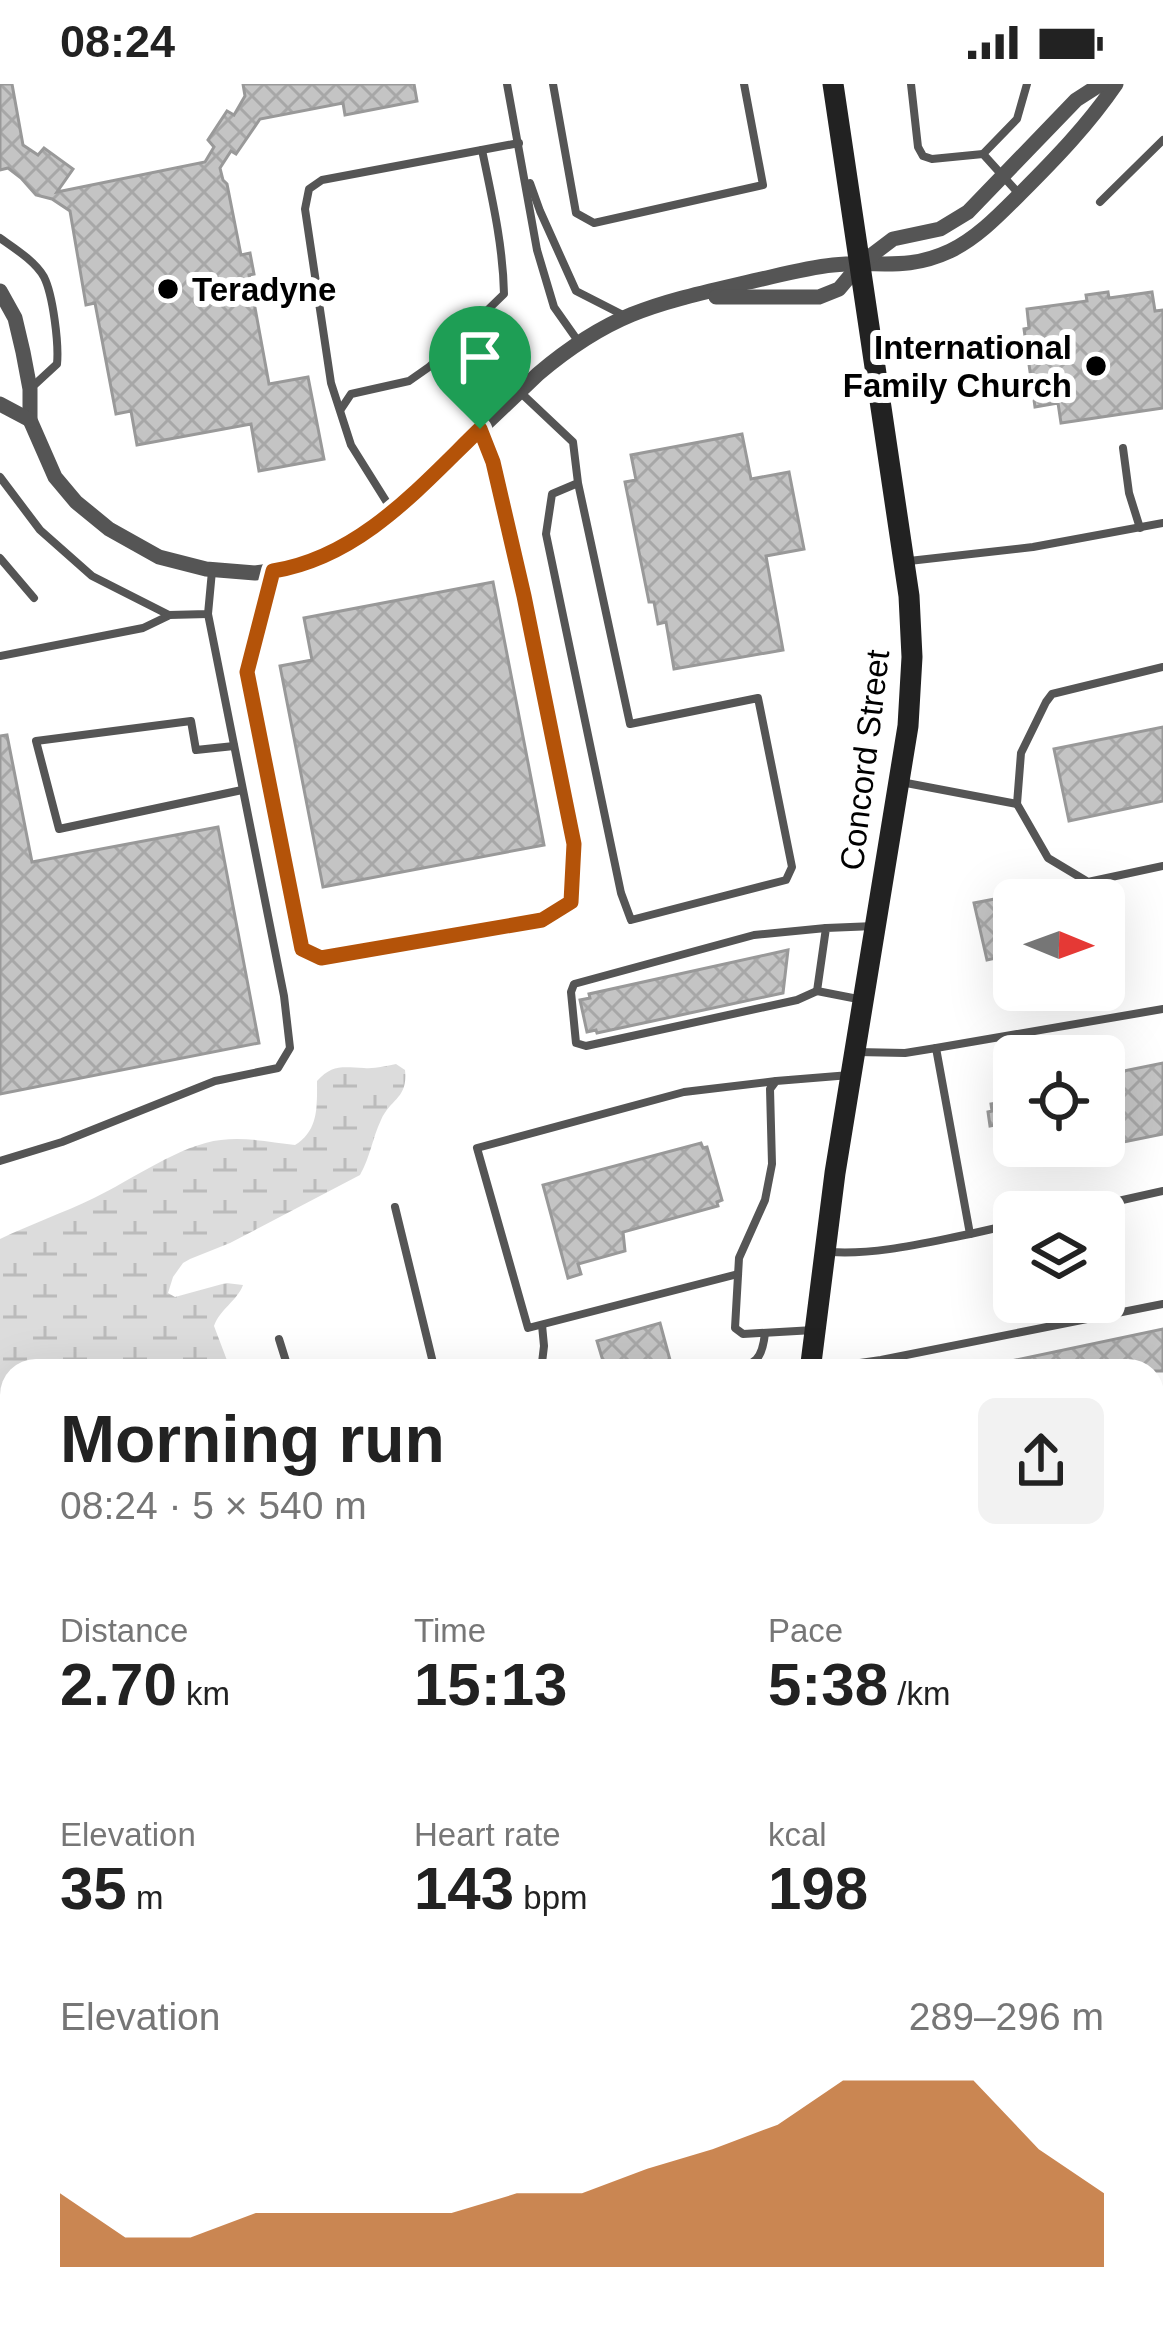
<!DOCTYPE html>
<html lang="en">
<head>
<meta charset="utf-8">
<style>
  :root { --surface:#fff; --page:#f2f2f2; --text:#222; --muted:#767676; --accent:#b45309 }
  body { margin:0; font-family:Helvetica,sans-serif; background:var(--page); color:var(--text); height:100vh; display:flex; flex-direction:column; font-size:45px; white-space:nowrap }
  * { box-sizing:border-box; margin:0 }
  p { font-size:39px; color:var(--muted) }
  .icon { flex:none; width:66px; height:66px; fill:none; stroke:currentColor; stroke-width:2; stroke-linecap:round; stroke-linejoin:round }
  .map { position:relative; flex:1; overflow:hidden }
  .side { position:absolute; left:0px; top:1275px; width:1164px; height:972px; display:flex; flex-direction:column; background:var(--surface); border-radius:36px 36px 0 0; box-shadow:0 12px 48px #0002 }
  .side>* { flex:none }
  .needle { width:78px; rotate:91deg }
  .buttons { position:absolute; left:993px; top:795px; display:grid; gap:24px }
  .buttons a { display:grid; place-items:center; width:132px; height:132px; border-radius:18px; background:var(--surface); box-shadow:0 12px 48px #0002; font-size:60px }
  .pin { position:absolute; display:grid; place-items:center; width:102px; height:102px; color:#fff; margin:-123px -51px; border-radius:50% 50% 50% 0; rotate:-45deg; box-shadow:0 0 12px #0007 }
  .pin .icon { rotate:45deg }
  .round { display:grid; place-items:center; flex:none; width:126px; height:126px; border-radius:18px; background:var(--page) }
  .overview { display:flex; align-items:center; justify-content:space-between; height:204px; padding:0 60px }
  h1 { font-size:66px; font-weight:700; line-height:90px }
  .stats { display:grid; grid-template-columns:repeat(3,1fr); gap:18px; height:204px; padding:12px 60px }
  .stats div { display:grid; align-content:center }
  .stats b { font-size:60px; font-weight:700 }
  .stats small { font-size:33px; font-weight:400 }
  .stats p { font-size:33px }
  .chart { height:336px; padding:24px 60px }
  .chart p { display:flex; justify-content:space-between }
  .chart svg { width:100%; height:216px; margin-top:12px; fill:var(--accent); opacity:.7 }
  .status { display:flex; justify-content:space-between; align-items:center; height:84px; padding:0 60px; background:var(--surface); direction:ltr }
  .status svg { height:33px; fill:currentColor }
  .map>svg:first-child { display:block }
  .wetland { fill:url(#wetland-marsh) }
  .park { fill:#dcdcdc }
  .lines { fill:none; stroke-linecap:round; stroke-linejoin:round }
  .river { stroke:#a3a3a3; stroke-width:30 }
  .building { fill:url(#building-cross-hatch); stroke:#999; stroke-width:3 }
  .path { stroke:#777; stroke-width:3; stroke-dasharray:3 6; stroke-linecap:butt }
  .lane { stroke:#555; stroke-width:8 }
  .street { stroke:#555; stroke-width:15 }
  .secondary { stroke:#222; stroke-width:21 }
  .route-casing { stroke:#fff; stroke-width:24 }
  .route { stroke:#b45309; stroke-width:15 }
  .poi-dot { fill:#000; stroke:#fff; stroke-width:4.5 }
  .labels { text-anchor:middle; stroke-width:12; stroke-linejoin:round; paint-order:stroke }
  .poi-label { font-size:33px; font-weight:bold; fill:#000; stroke:#fff; text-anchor:start }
  .street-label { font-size:33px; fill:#000; stroke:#fff }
</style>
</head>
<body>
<div class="status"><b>08:24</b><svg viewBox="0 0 49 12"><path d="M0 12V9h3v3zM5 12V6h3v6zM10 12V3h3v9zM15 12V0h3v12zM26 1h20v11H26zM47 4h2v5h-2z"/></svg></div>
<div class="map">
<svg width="1163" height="2247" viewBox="0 0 1163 2247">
  <defs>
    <pattern id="wetland-marsh" width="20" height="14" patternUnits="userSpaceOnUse" patternTransform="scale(3)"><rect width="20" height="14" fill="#dcdcdc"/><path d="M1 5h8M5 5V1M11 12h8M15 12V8" fill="none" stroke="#bbb"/></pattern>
    <pattern id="building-cross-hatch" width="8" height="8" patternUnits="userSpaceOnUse" patternTransform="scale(3)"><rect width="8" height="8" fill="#c4c4c4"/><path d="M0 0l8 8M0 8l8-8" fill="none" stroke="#a7a7a7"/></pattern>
  </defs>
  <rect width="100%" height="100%" fill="#fff"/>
  <g class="wetland">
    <path d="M396 980 405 986C408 1015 391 1014 381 1036 372 1055 371 1071 360 1091L230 1159 190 1175 183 1179 173 1193 168 1209 175 1213 226 1199 243 1201C237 1217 220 1225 214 1242L231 1287H144L141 1285 133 1287H12V1399L0 1426V1155C31 1140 63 1129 94 1114 130 1097 181 1060 221 1056 245 1053 271 1058 295 1061 319 1046 317 1022 317 997 332 980 343 983 364 984 375 985 385 982 396 980Z"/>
    <path d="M12 1451V1655L0 1665V1466Z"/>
    <path d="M12 1730V2059L0 2052V1735Z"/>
    <path d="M381 2235H507L510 2247H377Z"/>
  </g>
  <path class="park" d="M0 2069 12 2075V2235H359L355 2247H0Z"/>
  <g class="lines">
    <path class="river" d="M356 2247 359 2235"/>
  </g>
  <g class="building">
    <path d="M0 0H12L23 61 38 71 44 64 73 85 57 108 205 78 214 63 208 56 227 27 234 31 245 12 243 0H414L417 17 345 31 343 19 260 35 236 70 231 67 220 84 223 96 227 100 241 171 250 169 254 190 249 191 269 300 308 293 324 375 259 387 251 340 137 361 131 327 116 330 95 219 86 221 70 127 52 115 36 111 21 94 8 84 0 86Z"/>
    <path d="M1108 208 1109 214 1152 208 1155 227 1163 226V324L1061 339 1058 319 1035 323 1024 245 1029 244 1027 225 1087 217 1086 211Z"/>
    <path d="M742 350 751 395 789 388 804 465 766 472 783 566 674 585 666 538 658 540 654 518H649L625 398 636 396 631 371Z"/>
    <path d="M493 498 544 761 323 803 280 582 312 576 304 534Z"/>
    <path d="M1163 643V717L1069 737 1054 665Z"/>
    <path d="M7 651 32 778 218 743 259 959 0 1010V652Z"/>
    <path d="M1021 800 1024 816H1014V870L987 876 974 819 1005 813 1003 803Z"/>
    <path d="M788 866 783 909 597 949 596 946 587 948 580 916 590 914 589 910Z"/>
    <path d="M1163 979V1050L1104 1062V991Z"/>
    <path d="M1014 1016V1073L1001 1075 995 1041 990 1042 988 1028 992 1027 991 1020Z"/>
    <path d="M701 1059 703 1064 707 1063 722 1116 717 1118 718 1122 623 1148 625 1167 578 1180 581 1190 568 1194 543 1101Z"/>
    <path d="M660 1239 673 1287H606L597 1257Z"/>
    <path d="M1163 1245V1287H993L992 1281Z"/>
  </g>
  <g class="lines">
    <g class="path">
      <path d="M0 2205 12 2216"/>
      <path d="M32 2235 53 2247"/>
      <path d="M189 2247 195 2235"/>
    </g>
    <g class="lane">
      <path d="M507 0 537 166 554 223 578 257"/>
      <path d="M553 0 576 129 594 139 763 101 744 0"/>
      <path d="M911 0 918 63 923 72 932 75 983 70 1020 111"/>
      <path d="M983 70 1017 35 1027 0"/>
      <path d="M530 99 540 127 576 207 623 231"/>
      <path d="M1100 118 1163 56"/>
      <path d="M0 154C14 164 35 177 44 193 53 211 59 260 57 280L31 304"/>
      <path d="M521 309 573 358 578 399 552 410 546 450 621 809 631 836 786 796 792 783 758 614 630 640 578 399"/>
      <path d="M341 325 351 310 409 297 429 283 504 210C503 161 492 114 482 66"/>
      <path d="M1123 364 1129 409 1140 444"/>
      <path d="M0 393 40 446 92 492 169 531 208 530 212 487"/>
      <path d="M393 428 351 361 331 299 305 125 309 105 322 96 519 59"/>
      <path d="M0 474 34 514"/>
      <path d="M909 477 1033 463 1163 439"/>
      <path d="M272 488 247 588 302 865 321 874 542 836 571 818 574 760 524 512 493 378 480 345"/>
      <path d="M0 572 143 544 168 532"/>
      <path d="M1163 583 1052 610 1046 618 1021 669 1017 720 1048 774 1088 798 1163 782"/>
      <path d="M234 662 196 666 191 637 36 657 59 745 242 706"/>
      <path d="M901 698 1017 720"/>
      <path d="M817 907 797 916 586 962 576 959 571 908 574 900 754 851 826 844"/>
      <path d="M863 916 817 907 826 844 875 842"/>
      <path d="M936 964 1163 925"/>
      <path d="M0 1077 62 1058 215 997 278 984 290 964 284 912 208 530"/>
      <path d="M395 1123 435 1287"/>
      <path d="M1069 1128 1163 1107"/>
      <path d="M970 1150 1014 1140"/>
      <path d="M830 1168C877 1171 924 1159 970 1150L936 964 905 969 857 968"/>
      <path d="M738 1190 528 1244 477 1064 684 1008 776 997"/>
      <path d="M814 1246 743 1250 735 1244 739 1174 765 1116 772 1080 770 1005 776 997 850 991"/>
      <path d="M279 1255 289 1287"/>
      <path d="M811 1286 881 1276 1163 1220"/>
      <path d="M541 1287 544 1262 542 1241"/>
      <path d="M729 1287C755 1279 762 1278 765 1249"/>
      <path d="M1152 1407 1163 1405"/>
    </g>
    <g class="street">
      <path d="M0 207 15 234 23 268 30 305V336L55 393 76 418 109 445 159 473 206 485 255 489 278 486 315 476 348 461 393 428 538 290C610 229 654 220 744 199 773 193 803 184 833 181 877 176 905 188 950 167 977 154 999 131 1020 110 1055 75 1088 41 1116 0"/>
      <path d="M716 213H819L839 205 860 180 893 155 940 145 968 128 1076 16 1101 0"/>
      <path d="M0 320 30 336"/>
    </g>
    <g class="secondary">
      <path d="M810 1287 835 1089 908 642 912 573 909 512 833 0"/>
      <path d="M997 2235 1001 2247"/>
    </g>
  </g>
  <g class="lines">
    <defs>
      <path id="route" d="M480 345 493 378 524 512 574 760 571 818 542 836 321 874 302 865 247 588 273 487C360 473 419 404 480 345Z"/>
    </defs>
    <use href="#route" class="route-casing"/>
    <use href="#route" class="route"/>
  </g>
  <g class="poi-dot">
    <circle cx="168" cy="205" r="12"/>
    <circle cx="1096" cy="282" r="12"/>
  </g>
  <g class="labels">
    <g class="poi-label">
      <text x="192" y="217">Teradyne</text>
      <text x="1072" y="275" text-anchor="end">International<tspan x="1072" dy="38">Family Church</tspan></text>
    </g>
    <g class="street-label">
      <text transform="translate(864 676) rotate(-83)" y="12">Concord Street</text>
    </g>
  </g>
</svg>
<div class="buttons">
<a><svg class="needle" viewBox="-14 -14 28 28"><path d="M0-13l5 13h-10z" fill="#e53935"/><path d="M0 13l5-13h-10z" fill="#767676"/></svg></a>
<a><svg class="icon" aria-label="locate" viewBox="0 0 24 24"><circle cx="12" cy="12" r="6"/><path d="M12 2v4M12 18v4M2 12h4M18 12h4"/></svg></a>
<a><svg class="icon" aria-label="layers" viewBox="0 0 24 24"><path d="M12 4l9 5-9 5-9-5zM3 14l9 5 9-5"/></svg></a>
</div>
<div class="pin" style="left:480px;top:345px;background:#1e9e55"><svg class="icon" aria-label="arrive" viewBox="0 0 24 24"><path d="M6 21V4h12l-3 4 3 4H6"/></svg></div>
<section class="side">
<div class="overview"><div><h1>Morning run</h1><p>08:24 · 5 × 540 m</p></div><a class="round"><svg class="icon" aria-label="share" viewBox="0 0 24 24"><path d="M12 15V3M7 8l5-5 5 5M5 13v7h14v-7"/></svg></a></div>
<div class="stats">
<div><p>Distance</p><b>2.70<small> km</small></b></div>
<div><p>Time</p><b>15:13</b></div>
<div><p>Pace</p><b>5:38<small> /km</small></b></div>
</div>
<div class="stats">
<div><p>Elevation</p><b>35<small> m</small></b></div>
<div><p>Heart rate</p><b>143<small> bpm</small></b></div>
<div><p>kcal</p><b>198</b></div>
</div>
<div class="chart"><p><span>Elevation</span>289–296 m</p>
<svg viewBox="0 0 160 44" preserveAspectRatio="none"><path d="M0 44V29L10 38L20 38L30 33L40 33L50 33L60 33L70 29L80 29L90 24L100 20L110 15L120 6L130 6L140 6L150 20L160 29V44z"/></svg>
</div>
</section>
</div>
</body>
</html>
